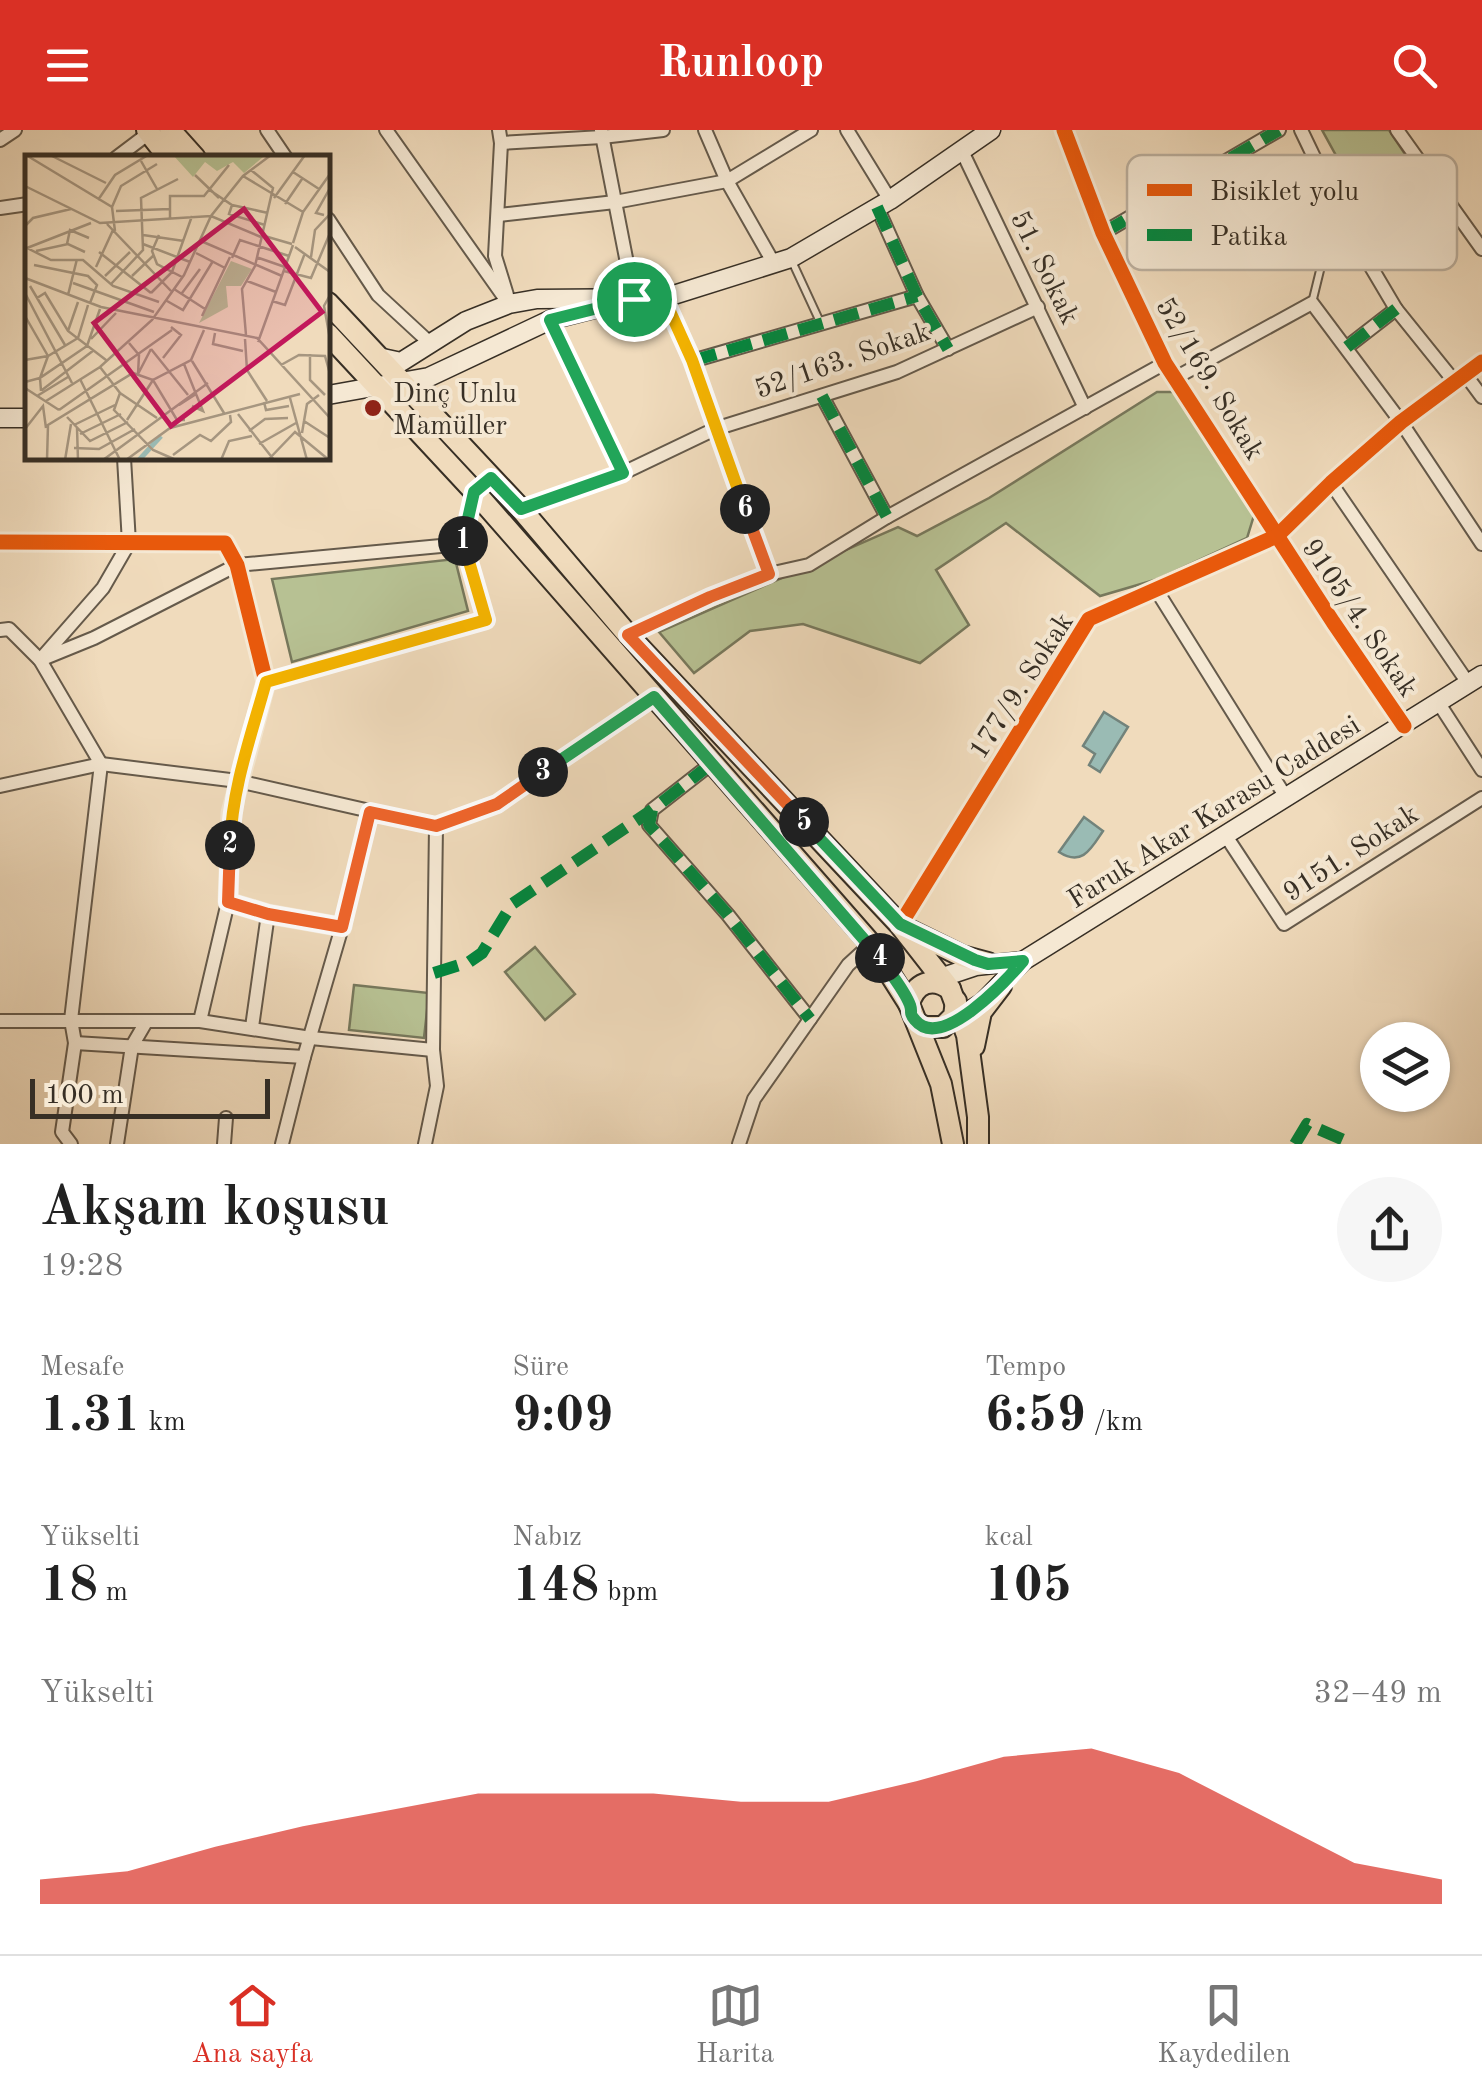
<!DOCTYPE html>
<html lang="tr">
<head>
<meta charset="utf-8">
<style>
  :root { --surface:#fff; --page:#f6f6f6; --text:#222; --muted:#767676; --line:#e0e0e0; --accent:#d93025 }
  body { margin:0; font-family:"Old Standard TT",serif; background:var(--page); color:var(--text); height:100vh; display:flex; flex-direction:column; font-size:38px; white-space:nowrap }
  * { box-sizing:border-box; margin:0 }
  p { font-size:32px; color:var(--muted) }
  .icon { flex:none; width:55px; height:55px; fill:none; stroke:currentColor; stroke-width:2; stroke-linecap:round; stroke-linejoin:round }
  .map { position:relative; height:1014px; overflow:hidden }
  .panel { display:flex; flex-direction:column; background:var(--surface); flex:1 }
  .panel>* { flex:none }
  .tools { position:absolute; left:1360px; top:892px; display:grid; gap:20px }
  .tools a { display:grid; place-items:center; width:90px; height:90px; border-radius:50%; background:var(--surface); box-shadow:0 2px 8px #0004; font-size:50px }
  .scale { position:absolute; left:30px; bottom:25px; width:240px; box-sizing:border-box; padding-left:10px; border:5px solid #372f25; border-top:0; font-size:28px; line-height:35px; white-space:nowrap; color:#372f25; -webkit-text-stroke:8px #f5e8d3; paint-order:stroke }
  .pin { position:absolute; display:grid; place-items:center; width:85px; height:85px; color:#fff; margin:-42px; border:5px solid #fff; border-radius:50%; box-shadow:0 2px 10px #0007 }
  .km { position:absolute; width:50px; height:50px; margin:-25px; border-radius:50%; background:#222; color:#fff; font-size:28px; line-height:50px; text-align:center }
  .round { display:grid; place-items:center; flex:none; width:105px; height:105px; border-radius:52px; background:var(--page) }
  .headline { display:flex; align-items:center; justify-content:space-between; height:170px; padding:0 40px }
  h1 { font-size:55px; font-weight:700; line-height:75px }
  .metrics { display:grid; grid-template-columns:repeat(3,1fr); gap:15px; height:170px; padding:10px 40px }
  .metrics div { display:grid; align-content:center }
  .metrics b { font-size:50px; font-weight:700 }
  .metrics small { font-size:28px; font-weight:400 }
  .metrics p { font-size:28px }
  .chart { height:280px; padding:20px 40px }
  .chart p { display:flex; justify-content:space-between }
  .chart svg { width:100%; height:180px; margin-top:10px; fill:var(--accent); opacity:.7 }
  header { display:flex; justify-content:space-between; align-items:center; height:130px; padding:0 40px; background:var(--accent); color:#fff; font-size:45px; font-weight:700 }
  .tabs { display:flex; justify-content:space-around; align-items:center; height:140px; border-top:2px solid var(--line); background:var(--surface); font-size:28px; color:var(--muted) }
  .tabs a { display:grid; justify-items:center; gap:5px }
  .tabs .active { color:var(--accent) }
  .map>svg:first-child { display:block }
  .green { fill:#b7c193; stroke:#77785c; stroke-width:2.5 }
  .water { fill:#9abbb4; stroke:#72837b; stroke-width:2.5 }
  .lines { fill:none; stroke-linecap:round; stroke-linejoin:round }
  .service-casing { stroke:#655a4b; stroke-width:10 }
  .minor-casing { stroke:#655a4b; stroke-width:16 }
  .secondary-casing { stroke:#372f25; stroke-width:21 }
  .primary-casing { stroke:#372f25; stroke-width:24 }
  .path { stroke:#372f25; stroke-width:2.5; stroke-dasharray:2.5 5; stroke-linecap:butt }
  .service { stroke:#f5e8d3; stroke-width:6 }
  .minor { stroke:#f5e8d3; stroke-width:12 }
  .secondary { stroke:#f5e8d3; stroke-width:18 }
  .primary { stroke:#f0dbbc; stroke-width:20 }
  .quiet { stroke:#00873e; stroke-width:12; stroke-dasharray:25 12; stroke-linecap:butt }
  .cycleway-casing { stroke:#f5e8d3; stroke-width:21 }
  .cycleway { stroke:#e8590c; stroke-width:15 }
  .split-1-casing { stroke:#fff; stroke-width:20 }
  .split-2-casing { stroke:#fff; stroke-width:20 }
  .split-3-casing { stroke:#fff; stroke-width:20 }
  .split-4-casing { stroke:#fff; stroke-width:20 }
  .split-5-casing { stroke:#fff; stroke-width:20 }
  .split-6-casing { stroke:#fff; stroke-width:20 }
  .split-7-casing { stroke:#fff; stroke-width:20 }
  .split-1 { stroke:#22a559; stroke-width:12 }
  .split-2 { stroke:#f5b400; stroke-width:12 }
  .split-3 { stroke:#f0652b; stroke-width:12 }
  .split-4 { stroke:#22a559; stroke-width:12 }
  .split-5 { stroke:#22a559; stroke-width:12 }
  .split-6 { stroke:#f0652b; stroke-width:12 }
  .split-7 { stroke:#f5b400; stroke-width:12 }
  .poi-dot { fill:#8f2418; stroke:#f5e8d3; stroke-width:4 }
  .labels { text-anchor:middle; stroke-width:8; stroke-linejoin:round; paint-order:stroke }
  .street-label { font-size:28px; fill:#372f25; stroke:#f5e8d3 }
  .poi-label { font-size:28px; fill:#372f25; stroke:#f5e8d3; text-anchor:start }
  .inset-river { fill:none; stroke:#9abbb4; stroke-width:5 }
  .inset-road { fill:none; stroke:#a69680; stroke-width:2.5 }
  .view { fill:#c2185b; fill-opacity:0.15; stroke:#c2185b; stroke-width:5 }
  .inset-edge { fill:none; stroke:#372f25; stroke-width:5 }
  .key { fill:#f5e8d3; stroke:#bcb09f; stroke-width:2.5 }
  .key-label { font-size:28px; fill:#372f25 }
</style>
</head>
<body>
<header><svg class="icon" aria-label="menu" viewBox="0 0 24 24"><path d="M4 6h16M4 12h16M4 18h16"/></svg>Runloop<svg class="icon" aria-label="search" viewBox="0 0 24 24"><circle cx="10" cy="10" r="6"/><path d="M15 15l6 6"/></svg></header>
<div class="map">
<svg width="1482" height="1014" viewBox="0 0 1482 1014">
  <rect width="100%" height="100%" fill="#f0dbbc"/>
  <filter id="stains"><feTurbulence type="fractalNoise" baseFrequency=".002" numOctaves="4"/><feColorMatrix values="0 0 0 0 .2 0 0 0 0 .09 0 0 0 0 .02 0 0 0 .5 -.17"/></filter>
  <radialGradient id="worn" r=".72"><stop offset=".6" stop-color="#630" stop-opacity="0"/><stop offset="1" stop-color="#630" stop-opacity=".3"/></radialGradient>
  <g class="green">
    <path d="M1322 0H1389L1409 30 1413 49 1366 80Z"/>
    <path d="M1157 262H1176L1255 382 1247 408 1158 449 1100 466 1006 393 936 440 969 495 920 533 803 494 750 501 694 543 659 502 898 397 917 406 989 368Z"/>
    <path d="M455 429 468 481 292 532 272 449Z"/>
    <path d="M535 817 575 864 545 890 505 842Z"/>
    <path d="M354 855 429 863 424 908 349 900Z"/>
  </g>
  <g class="water">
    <path d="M1104 582 1128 597 1100 642 1089 635 1095 624 1083 616Z"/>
    <path d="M1084 687 1103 701C1091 719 1082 737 1059 722Z"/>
  </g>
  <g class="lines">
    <defs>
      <g id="service">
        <path d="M791 129 821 194"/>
        <path d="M1312 173 1325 120 1347 98"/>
      </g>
      <g id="minor">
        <path d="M267 0 286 28"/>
        <path d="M386 0 509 174"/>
        <path d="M499 0 501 13 495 126 507 165"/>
        <path d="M601 0 634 169"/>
        <path d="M705 0 727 51 773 132"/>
        <path d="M847 0 890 70"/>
        <path d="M1064 0 1103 103 1165 233 1333 492 1404 596"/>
        <path d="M1301 0 1348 98 1396 179 1454 251"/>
        <path d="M1397 0 1482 119"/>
        <path d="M0 10 15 0"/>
        <path d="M501 13 602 7 663 0"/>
        <path d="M961 19 1085 278"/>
        <path d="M116 28 149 3"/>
        <path d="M877 77 917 166 948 219"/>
        <path d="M0 78 28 74"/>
        <path d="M499 85 615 72 727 51 811 0"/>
        <path d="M328 89 378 165 431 214"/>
        <path d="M1103 103 1279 0"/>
        <path d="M664 168 692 231 769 444"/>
        <path d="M550 190 623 343 715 299 897 242 1038 177"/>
        <path d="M1347 217 1396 179"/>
        <path d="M692 231 917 166"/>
        <path d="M1465 244 1482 267"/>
        <path d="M1177 247 1312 173 1401 292 1482 414"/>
        <path d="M822 266 887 387"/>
        <path d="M124 328 129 413 103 458 40 530 94 508 237 435 462 414"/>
        <path d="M1331 353 1468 553"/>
        <path d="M521 379 623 343"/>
        <path d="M0 412 225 413 237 435 266 552 231 683 228 772 268 784 342 797"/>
        <path d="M1157 461 1287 669"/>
        <path d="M710 467 769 444 809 435 887 387 1165 233"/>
        <path d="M0 500 9 499 40 530 101 634 71 890 75 913 62 1002 71 1014"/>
        <path d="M266 552 486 490 462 414 475 361"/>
        <path d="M1438 572 1482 640"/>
        <path d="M711 634 652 680 649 695 728 785 810 889"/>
        <path d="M0 656 101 634 238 651 436 696 497 674 654 567"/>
        <path d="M1226 706 1284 794 1482 668"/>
        <path d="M900 795 1089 489 1277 406 1331 353 1401 292 1482 232"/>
        <path d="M0 891H200L311 908 433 920"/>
        <path d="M200 891 228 772"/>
        <path d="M252 897 268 784"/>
        <path d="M75 913 304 927 342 797 370 682"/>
        <path d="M117 1014 132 916 146 892"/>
        <path d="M224 1014 226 988"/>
        <path d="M282 1014 304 927"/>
        <path d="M425 1014 437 956 433 920 436 696"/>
        <path d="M739 1014 754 969 848 835 871 814"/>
      </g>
      <g id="secondary">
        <path d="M378 227 401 232 466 191 509 174 537 169 664 168 791 128 890 70 991 0"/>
        <path d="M328 265 429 247 550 190 609 175"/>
        <path d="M0 288H28"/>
        <path d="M931 851 976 836 1023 831"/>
        <path d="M948 894 982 873 1023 831 1482 545"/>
      </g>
      <g id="primary">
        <path d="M147 0 169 28"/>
        <path d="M170 0 195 28"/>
        <path d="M328 173 521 379 628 505 900 795 950 859 967 905 978 987V1014"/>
        <path d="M328 204 474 361 836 774 871 814 909 874"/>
        <path d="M907 799 962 826 988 833"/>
        <path d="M950 859C932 846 915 853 909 874L941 954 953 1014"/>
        <path d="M917 893 925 897H943L954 886 956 871"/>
        <path d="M974 916 981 882 1001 856"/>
      </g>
    </defs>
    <use href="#service" class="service-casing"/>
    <use href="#minor" class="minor-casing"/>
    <use href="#secondary" class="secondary-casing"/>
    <use href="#primary" class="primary-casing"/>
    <g class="path">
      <path d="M1359 90 1415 54"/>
      <path d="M648 496 695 474"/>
    </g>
    <use href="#service" class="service"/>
    <use href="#minor" class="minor"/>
    <use href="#secondary" class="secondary"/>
    <use href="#primary" class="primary"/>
    <g class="quiet">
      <path d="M877 77 917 166 948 219"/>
      <path d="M1103 103 1279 0"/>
      <path d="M1347 217 1396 179"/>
      <path d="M692 231 917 166"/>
      <path d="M822 266 887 387"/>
      <path d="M711 634 652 680 649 695 728 785 810 889"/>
      <path d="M434 843 469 832 482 823 512 774 652 680"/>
      <path d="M1295 1014 1307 994 1353 1014"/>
    </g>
    <defs>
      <g id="cycleway">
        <path d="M1064 0 1103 103 1165 233 1333 492 1404 596"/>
        <path d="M0 412 225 413 237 435 266 552 231 683 228 772 268 784 342 797"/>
        <path d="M900 795 1089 489 1277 406 1331 353 1401 292 1482 232"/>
      </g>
    </defs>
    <use href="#cycleway" class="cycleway-casing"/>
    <use href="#cycleway" class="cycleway"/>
  </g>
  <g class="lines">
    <defs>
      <path id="split-1" d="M463 411 474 362 491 348 521 379 623 343 550 190 634 169"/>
      <path id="split-2" d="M230 715C232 658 251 606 266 552L486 490 463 411"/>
      <path id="split-3" d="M230 715 228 772 268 784 342 797 370 682 436 696 497 674 543 642"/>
      <path id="split-4" d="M543 642 654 567 880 828"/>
      <path id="split-5" d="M804 692 900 794 975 830 988 834 1023 831C1006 851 941 922 915 890 908 882 913 884 910 875 904 859 889 842 880 828"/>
      <path id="split-6" d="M745 379 769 444 710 467 628 505 804 692"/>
      <path id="split-7" d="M634 169 664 168 692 230 745 379"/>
    </defs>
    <use href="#split-1" class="split-1-casing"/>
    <use href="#split-2" class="split-2-casing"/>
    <use href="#split-3" class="split-3-casing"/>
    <use href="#split-4" class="split-4-casing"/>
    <use href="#split-5" class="split-5-casing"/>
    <use href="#split-6" class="split-6-casing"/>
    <use href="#split-7" class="split-7-casing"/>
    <use href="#split-1" class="split-1"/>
    <use href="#split-2" class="split-2"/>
    <use href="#split-3" class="split-3"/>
    <use href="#split-4" class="split-4"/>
    <use href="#split-5" class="split-5"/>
    <use href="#split-6" class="split-6"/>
    <use href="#split-7" class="split-7"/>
  </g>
  <circle class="poi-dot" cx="373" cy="278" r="10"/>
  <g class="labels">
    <g class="street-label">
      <text transform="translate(1046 137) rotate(64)" y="10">51. Sokak</text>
      <text transform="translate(842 229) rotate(-19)" y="10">52/163. Sokak</text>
      <text transform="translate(1211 248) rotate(59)" y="10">52/169. Sokak</text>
      <text transform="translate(1361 487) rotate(56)" y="10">9105/4. Sokak</text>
      <text transform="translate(1020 555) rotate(-57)" y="10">177/9. Sokak</text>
      <text transform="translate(1213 681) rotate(-32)" y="10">Faruk Akar Karasu Caddesi</text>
      <text transform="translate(1350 722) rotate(-33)" y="10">9151. Sokak</text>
    </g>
    <g class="poi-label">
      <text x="393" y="272">Dinç Unlu<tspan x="393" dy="32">Mamüller</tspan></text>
    </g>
  </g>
  <g transform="translate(25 25)">
    <rect width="305" height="305" fill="#f0dbbc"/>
    <path d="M148 0H218L238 2 219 18 208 7 192 16 180 7 168 22ZM206 106 227 114 216 131H201L203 152 174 168Z" fill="#b7c193"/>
    <path class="inset-river" d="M114 305 136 281"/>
    <path class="inset-road" d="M1 0 87 52 90 76M25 0 81 28M116 6 132 34M268 17 294 34M170 20 194 43M218 21 278 57M0 31 75 68 186 61 236 82M183 34 207 50 243 58M249 43 280 0M73 45 90 20 123 0M260 49 277 24M207 50 204 59 240 70M87 52 96 31 132 9M91 56 145 54M299 60 291 58 305 33M145 64V41H179L204 10M82 69 146 136M0 71 8 63 46 54M118 80 159 86M134 80 127 96 132 109 157 122M236 80 267 89M176 86 257 121M268 88 278 57 305 19M42 89 45 75 64 83M118 89 165 107M270 92 305 117M2 93 26 105H58L88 131 134 147M2 93 66 68M11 96 43 89 60 97M74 97 126 138M171 98 200 113M231 102 260 112M286 102 290 75 305 59M207 103 215 85 264 101M9 110 63 121 72 130 65 148M71 112 88 75M259 116 286 123 305 78M80 121 105 97M107 121 129 100M0 123 76 152 232 183 305 263M222 126 251 137M48 128 129 157M86 129 118 95 116 43 153 24M5 131 40 190M149 134 180 154M0 138 47 228M126 138 147 117 167 61M157 138 175 114M43 140 52 104M305 140 299 151 305 184M12 143 20 138 43 176 81 205M142 146 158 155 188 106M247 146 260 150 280 98M0 161 23 201 15 223 0 227M177 161 205 102M43 176 53 147M190 178 188 189 218 196M221 180 217 134 230 111 248 33 226 15M66 184 91 158M220 184 222 215 242 246M233 187 268 90M104 188 114 200 113 219 126 194M126 194 163 240M285 199V225L300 240M138 203 156 180 146 172M0 205 23 201 53 183 63 150M167 206 199 258M256 210 274 200 300 201 305 219M75 212 95 238 89 255 128 295 151 305M55 224 95 305M0 233 34 255M17 235 69 195M16 236 15 223 62 191 75 154M95 238 132 263M12 241 43 222M265 243 282 305M21 246 75 212 127 165 159 120 186 61 218 21 246 0M239 247 241 255 264 251M154 250 171 239 159 209M167 251 178 256 171 239M34 255 147 175M213 259 249 305M42 262 65 286 103 267M102 265 128 225 166 205 179 175M279 266 282 249 294 240M49 270 90 250M52 273 53 305M0 274 18 251 21 273M224 276 240 264 263 263M277 278 279 266 305 283M55 279 96 259M234 289 271 268M49 293 74 294 110 274M148 300 175 280 186 286 206 267 205 260M22 305 23 270 108 218 128 225 152 265H160M40 305 46 269M78 305 183 228M101 305 145 273 275 239M196 305 204 286 227 281M243 305 270 277 304 305"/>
    <path class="view" d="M219 54 297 157 146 271 69 168Z"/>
    <rect width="305" height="305" class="inset-edge"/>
  </g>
  <rect x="1127" y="25" width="330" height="115" rx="15" class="key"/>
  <rect x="1147" y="54" width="45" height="12" fill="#e8590c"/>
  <rect x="1147" y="99" width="45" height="12" fill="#00873e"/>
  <g class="key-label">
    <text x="1210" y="70">Bisiklet yolu</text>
    <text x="1210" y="115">Patika</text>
  </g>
  <rect width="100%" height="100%" filter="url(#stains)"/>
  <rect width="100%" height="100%" fill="url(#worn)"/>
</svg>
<div class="tools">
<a><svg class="icon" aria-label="layers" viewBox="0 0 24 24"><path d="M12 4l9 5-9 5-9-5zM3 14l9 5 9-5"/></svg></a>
</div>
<div class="scale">100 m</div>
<div class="pin" style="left:634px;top:169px;background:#1e9e55"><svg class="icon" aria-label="arrive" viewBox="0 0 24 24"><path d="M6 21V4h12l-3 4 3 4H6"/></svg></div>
<b class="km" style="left:463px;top:411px">1</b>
<b class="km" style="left:230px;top:715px">2</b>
<b class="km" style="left:543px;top:642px">3</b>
<b class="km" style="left:880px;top:828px">4</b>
<b class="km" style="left:804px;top:692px">5</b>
<b class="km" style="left:745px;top:379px">6</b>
</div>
<section class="panel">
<div class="headline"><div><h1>Akşam koşusu</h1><p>19:28</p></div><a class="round"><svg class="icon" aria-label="share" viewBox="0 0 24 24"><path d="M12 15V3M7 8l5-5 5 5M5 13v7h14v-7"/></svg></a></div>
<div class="metrics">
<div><p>Mesafe</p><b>1.31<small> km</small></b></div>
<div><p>Süre</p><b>9:09</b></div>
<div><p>Tempo</p><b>6:59<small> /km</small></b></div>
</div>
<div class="metrics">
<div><p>Yükselti</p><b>18<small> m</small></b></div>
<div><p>Nabız</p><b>148<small> bpm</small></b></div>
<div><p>kcal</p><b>105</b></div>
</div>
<div class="chart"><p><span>Yükselti</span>32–49 m</p>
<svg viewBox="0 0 160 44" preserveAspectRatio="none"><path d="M0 44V38L10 36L20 30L30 25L40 21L50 17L60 17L70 17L80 19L90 19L100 14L110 8L120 6L130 12L140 23L150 34L160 38V44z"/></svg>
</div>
</section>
<nav class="tabs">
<a class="active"><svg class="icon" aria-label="home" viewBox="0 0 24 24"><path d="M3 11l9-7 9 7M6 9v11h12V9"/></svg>Ana sayfa</a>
<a><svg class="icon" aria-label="map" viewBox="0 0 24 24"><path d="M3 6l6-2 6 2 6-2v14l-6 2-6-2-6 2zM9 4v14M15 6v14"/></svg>Harita</a>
<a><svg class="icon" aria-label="saved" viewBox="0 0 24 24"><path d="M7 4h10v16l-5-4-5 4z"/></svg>Kaydedilen</a>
</nav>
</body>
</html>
